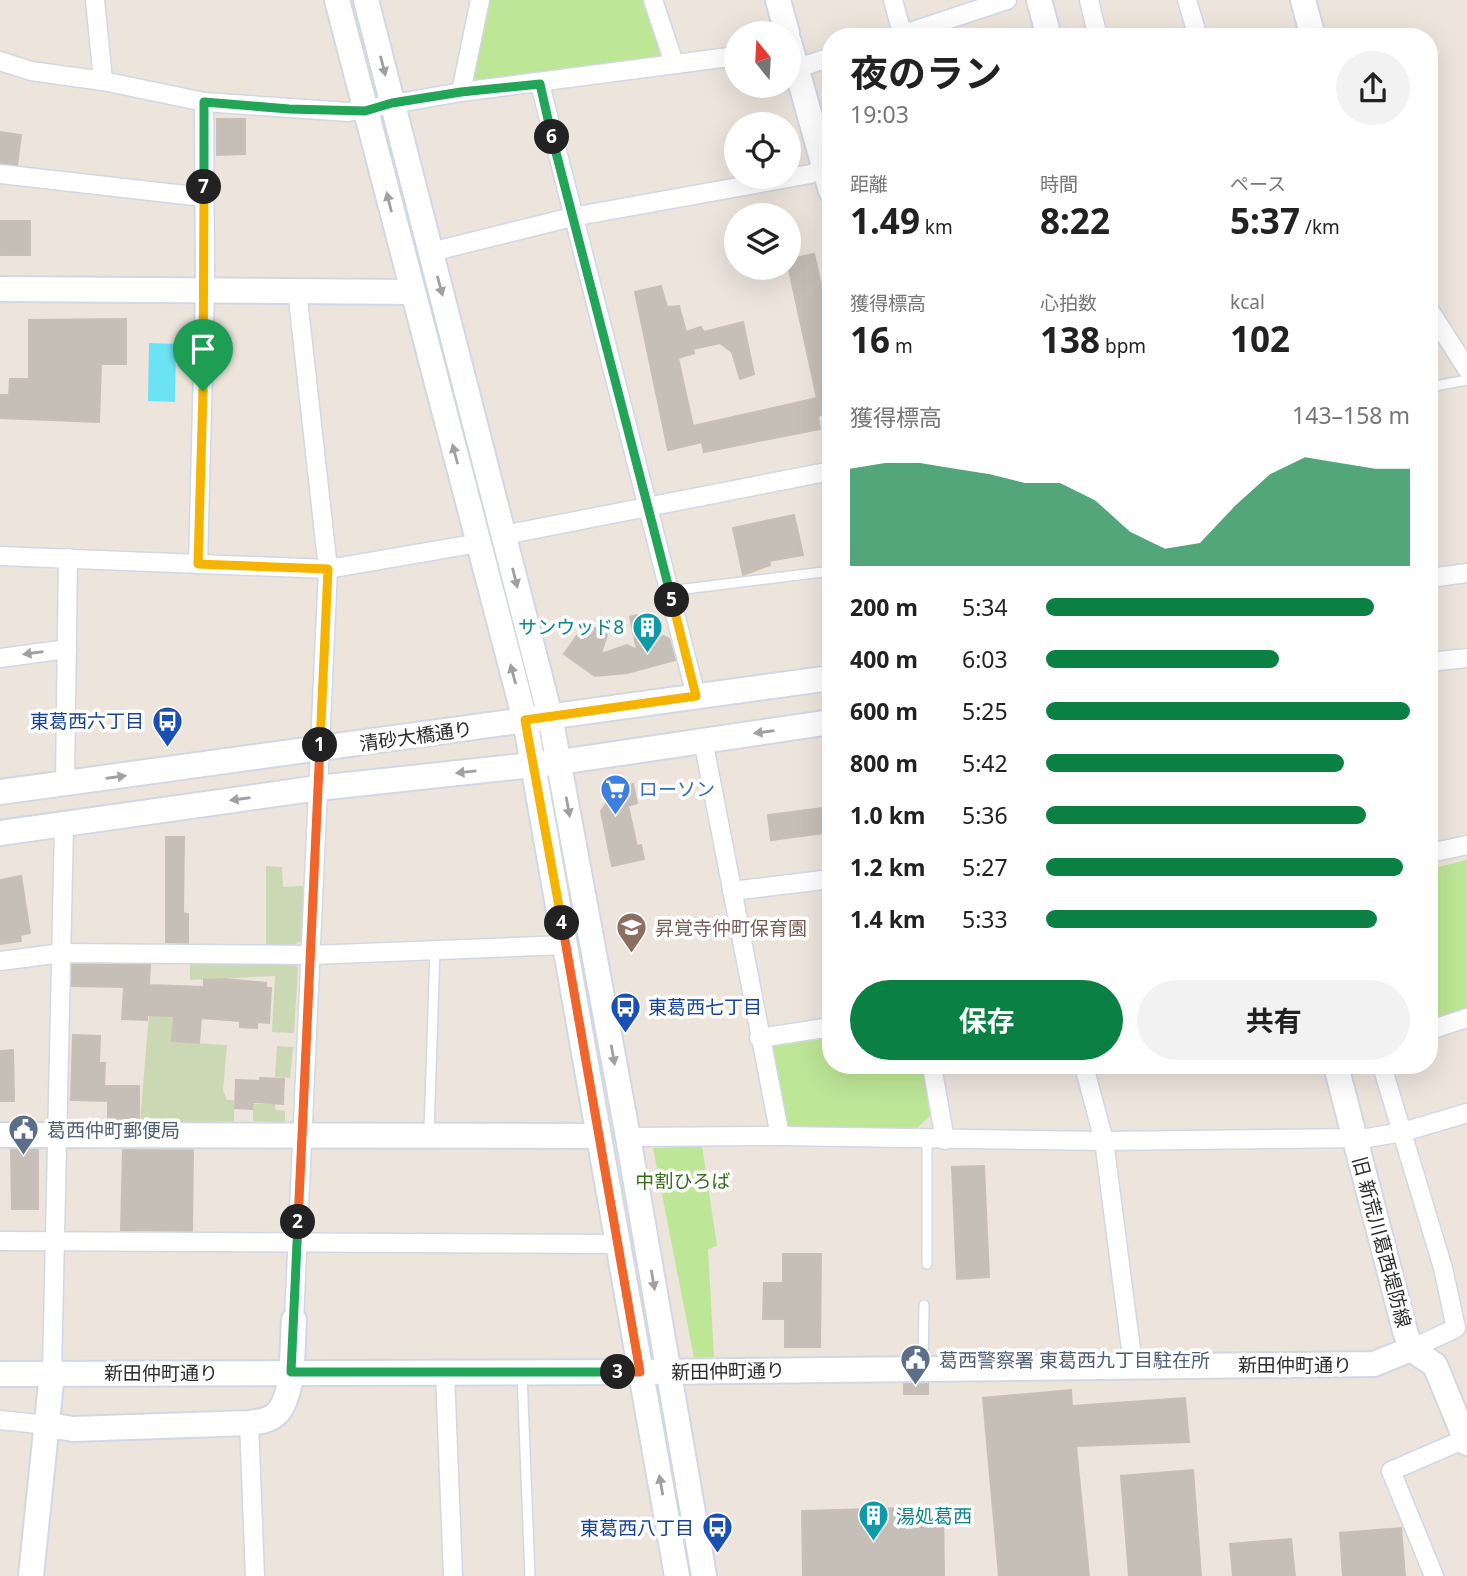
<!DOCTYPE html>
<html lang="ja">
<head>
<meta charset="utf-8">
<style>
  :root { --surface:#fff; --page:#f2f2f2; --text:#222; --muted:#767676; --accent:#0b8043 }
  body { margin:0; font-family:"Noto Sans","Noto Sans JP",sans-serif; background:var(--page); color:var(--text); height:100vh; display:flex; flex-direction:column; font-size:26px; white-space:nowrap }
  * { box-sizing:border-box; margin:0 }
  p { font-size:23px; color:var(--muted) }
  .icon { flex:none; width:38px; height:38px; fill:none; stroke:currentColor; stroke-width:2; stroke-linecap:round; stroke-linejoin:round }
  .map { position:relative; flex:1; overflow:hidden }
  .side { position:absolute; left:822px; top:28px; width:616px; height:1046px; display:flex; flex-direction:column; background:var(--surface); border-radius:28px; box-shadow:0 7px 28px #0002 }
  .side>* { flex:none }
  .needle { width:46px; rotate:342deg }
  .tools { position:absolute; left:724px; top:21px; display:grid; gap:14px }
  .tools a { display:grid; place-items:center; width:77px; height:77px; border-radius:50%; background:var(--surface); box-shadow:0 7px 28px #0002; font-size:35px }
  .pin { position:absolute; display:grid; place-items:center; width:60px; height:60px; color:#fff; margin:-72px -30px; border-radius:50% 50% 50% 0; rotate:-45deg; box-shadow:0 0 7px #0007 }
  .pin .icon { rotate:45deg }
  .km { position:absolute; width:35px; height:35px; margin:-18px; border-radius:50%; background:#222; color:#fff; font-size:19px; line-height:35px; text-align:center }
  .round { display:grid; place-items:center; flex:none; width:74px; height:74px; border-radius:37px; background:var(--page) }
  .head { display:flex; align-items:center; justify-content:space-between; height:119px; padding:0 28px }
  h1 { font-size:38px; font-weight:700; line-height:52px }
  .stats { display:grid; grid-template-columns:repeat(3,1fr); gap:10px; height:119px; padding:7px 28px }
  .stats div { display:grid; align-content:center }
  .stats b { font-size:35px; font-weight:700 }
  .stats small { font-size:19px; font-weight:400 }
  .stats p { font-size:19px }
  .chart { height:196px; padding:14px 28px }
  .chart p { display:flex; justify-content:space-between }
  .chart svg { width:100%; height:126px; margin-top:7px; fill:var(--accent); opacity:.7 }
  .cta { display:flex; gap:14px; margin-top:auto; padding:14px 28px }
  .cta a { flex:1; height:80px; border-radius:42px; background:var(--accent); color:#fff; font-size:28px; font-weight:700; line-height:80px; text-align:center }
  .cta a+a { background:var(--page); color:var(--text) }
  ul { padding:0 28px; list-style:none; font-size:23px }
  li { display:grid; grid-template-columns:112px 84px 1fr; align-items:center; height:52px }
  li i { height:18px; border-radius:9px; background:var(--accent) }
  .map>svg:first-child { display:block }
  .green { fill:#bde696 }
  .cemetery { fill:#cad8b3 }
  .water { fill:#6be3f4 }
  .building { fill:#c6bfb8; stroke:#c9bfb6; stroke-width:2 }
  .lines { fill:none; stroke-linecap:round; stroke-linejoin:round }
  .lane-casing { stroke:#d1d8e4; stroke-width:12 }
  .street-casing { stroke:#d1d8e4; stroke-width:21 }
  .secondary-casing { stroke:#d1d8e4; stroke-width:28 }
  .lane { stroke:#fff; stroke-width:9 }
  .street { stroke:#fff; stroke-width:18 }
  .secondary { stroke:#fff; stroke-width:24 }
  .oneway { fill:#a0a0a0 }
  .split-1-casing { stroke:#fff; stroke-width:14 }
  .split-2-casing { stroke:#fff; stroke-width:14 }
  .split-3-casing { stroke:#fff; stroke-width:14 }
  .split-4-casing { stroke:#fff; stroke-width:14 }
  .split-5-casing { stroke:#fff; stroke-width:14 }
  .split-6-casing { stroke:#fff; stroke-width:14 }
  .split-7-casing { stroke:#fff; stroke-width:14 }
  .split-8-casing { stroke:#fff; stroke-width:14 }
  .split-1 { stroke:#f5b400; stroke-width:9 }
  .split-2 { stroke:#f0652b; stroke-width:9 }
  .split-3 { stroke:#22a559; stroke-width:9 }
  .split-4 { stroke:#f0652b; stroke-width:9 }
  .split-5 { stroke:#f5b400; stroke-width:9 }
  .split-6 { stroke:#22a559; stroke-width:9 }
  .split-7 { stroke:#22a559; stroke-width:9 }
  .split-8 { stroke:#f5b400; stroke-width:9 }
  .labels { text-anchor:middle; stroke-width:7; stroke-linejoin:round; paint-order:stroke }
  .culture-label { font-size:19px; fill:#0d838f; stroke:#fff; text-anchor:end }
  .transit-label { font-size:19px; fill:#164399; stroke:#fff; text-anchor:end }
  .street-label { font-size:19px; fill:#2b2b2b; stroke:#fff }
  .shop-label { font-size:19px; fill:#366cbe; stroke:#fff; text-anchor:start }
  .education-label { font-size:19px; fill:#785e54; stroke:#fff; text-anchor:start }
  .service-label { font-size:19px; fill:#4e5e75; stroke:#fff; text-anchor:start }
  .park-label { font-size:19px; fill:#346c17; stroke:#fff }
</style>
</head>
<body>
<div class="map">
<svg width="1467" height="1576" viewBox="0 0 1467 1576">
  <rect width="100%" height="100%" fill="#ede4dc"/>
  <g class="green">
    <path d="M487 0H648L667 57 472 86Z"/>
    <path d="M1467 860V1009L1430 1020V869Z"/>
    <path d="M831 1030V1066H922L932 1114 915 1130 784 1127 769 1044Z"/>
    <path d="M702 1146 717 1246 708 1249 714 1357 694 1358 653 1148Z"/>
  </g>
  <g class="cemetery">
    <path d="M266 866 282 867 283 887 304 886 301 941 292 946 266 945Z"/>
    <path d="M190 963 295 964 298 967 294 1033 272 1032 275 976 190 980Z"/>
    <path d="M149 1015 173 1016 172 1042 227 1045 223 1090 227 1100H234V1122H140Z"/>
    <path d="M277 1046 293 1047 290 1078 275 1077Z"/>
    <path d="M253 1104H275V1110L285 1111V1122L253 1121Z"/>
  </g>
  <path class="water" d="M149 343 176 344 175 402 148 401Z"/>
  <g class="building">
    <path d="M217 119H245V154L217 155Z"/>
    <path d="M0 132 21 135 17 165 0 163Z"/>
    <rect x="0" y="221" width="30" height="34"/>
    <path d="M814 254 831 327V413L818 416 820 429 704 452 702 442 668 450 635 292 661 286 667 307 679 306 686 332 701 327 704 332 743 322 754 374 740 379 732 352 720 343 693 349 694 353 678 358 693 426 817 398 789 270V259Z"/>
    <path d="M126 319V364H101L99 422 0 418V395H9L10 379H29V320Z"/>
    <path d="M794 515 803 555 769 561 770 565 743 575 733 528Z"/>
    <path d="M637 615 647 641 664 636 669 639 675 660 627 673 595 676 564 654 579 633 589 631 592 626 607 635 601 654 627 645 637 650 630 617Z"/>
    <path d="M633 784 637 803 628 806 637 846 641 845 644 859 612 866 601 811 617 788Z"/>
    <path d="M831 807V832L771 840 768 815Z"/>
    <path d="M166 837H184L183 913 188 914V943L166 942Z"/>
    <path d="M21 876 30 933 20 935 21 941 0 944V880Z"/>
    <path d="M72 964 150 965 149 985 204 987V980L225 979 266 983V988H271L269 1023 257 1022V1028L240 1027V1021L201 1018 199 1043 172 1041 174 1016 147 1015V1020L122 1019 124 987 72 986Z"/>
    <path d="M73 1035 100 1036 99 1063H105L104 1086H139V1119H108V1101L71 1100Z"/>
    <path d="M13 1050 14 1101H0V1051Z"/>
    <path d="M260 1078 284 1079 283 1104 253 1102 252 1109 235 1108 236 1080 260 1081Z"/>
    <path d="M11 1150H38V1209H12Z"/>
    <path d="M123 1150H193L192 1231 121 1230Z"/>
    <path d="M984 1166 989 1277 957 1279 952 1167Z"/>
    <path d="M783 1254H821L820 1347H785V1319H763L764 1283H783Z"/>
    <rect x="904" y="1384" width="24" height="10"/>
    <path d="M1071 1390 1072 1406 1185 1398 1189 1442 1076 1446 1089 1576H999L983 1398Z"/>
    <path d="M1193 1470 1201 1576H1129L1121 1476Z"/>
    <path d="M943 1507 944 1576H803L802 1511Z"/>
    <path d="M1401 1528 1405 1576H1343L1340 1533Z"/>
    <path d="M1291 1539 1295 1576H1233L1230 1544Z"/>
  </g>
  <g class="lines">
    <defs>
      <g id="lane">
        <path d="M1430 387 1467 380"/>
        <path d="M669 591 831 571"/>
        <path d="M429 1133 435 949"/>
        <path d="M927 1264V1140"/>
        <path d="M923 1367 924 1305"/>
        <path d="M522 1375 530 1576"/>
      </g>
      <g id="street">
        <path d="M95 0 103 81"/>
        <path d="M653 0 674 63"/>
        <path d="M893 0 903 37"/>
        <path d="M1089 0 1098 37"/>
        <path d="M1187 0 1198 37"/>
        <path d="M895 37 1007 0"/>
        <path d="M0 61 31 71 103 81 204 102 348 112 461 92 737 56"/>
        <path d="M798 68 831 57"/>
        <path d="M540 84 696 696"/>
        <path d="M461 92 480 0"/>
        <path d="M0 174 203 197"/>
        <path d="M431 252 572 217 810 174 825 168"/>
        <path d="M1430 311 1467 369"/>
        <path d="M504 535 831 471"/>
        <path d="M0 556 328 569 479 543"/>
        <path d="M198 564 205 289 204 102"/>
        <path d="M1430 578 1467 573"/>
        <path d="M0 658 67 649"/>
        <path d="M1430 662 1467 658"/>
        <path d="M703 740 780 1136"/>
        <path d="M65 783 68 558"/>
        <path d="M1430 853 1467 845"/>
        <path d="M732 891 831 879"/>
        <path d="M0 961 62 953 311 955 566 945"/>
        <path d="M1430 1030 1467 1018"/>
        <path d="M759 1038 831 1027"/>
        <path d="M932 1066 945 1140"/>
        <path d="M1084 1066 1104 1141 1133 1365"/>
        <path d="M1382 1066 1443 1268 1456 1328 1411 1349"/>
        <path d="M628 1137 780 1136 1104 1141 1367 1138 1403 1132 1467 1113"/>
        <path d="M0 1241 619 1244"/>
        <path d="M294 1320 328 569 297 290"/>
        <path d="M52 1373 64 825"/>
        <path d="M445 1373 453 1576"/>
        <path d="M0 1420 47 1425"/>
        <path d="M249 1423 255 1576"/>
        <path d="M1434 1576 1391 1471 1465 1439"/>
      </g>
      <g id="secondary">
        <path d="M337 0 525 720 677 1576"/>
        <path d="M366 0 550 716 628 1137 704 1576"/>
        <path d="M778 0 787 33"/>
        <path d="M1039 0 1049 37"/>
        <path d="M1303 0 1313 37"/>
        <path d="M789 42 831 191"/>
        <path d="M0 289 412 292"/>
        <path d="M0 792 831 678"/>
        <path d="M0 833 318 788 560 762 831 722"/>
        <path d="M1336 1066 1405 1331 1411 1349 1435 1365 1467 1443"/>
        <path d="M0 1135 599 1136"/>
        <path d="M0 1374 640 1372 1374 1364 1411 1349"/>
        <path d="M47 1425 73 1429 249 1423C257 1422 268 1421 275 1415 295 1399 292 1344 294 1320"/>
        <path d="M31 1576 52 1373"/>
      </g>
    </defs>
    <use href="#lane" class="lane-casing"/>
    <use href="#street" class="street-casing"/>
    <use href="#secondary" class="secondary-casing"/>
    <use href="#lane" class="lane"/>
    <use href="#street" class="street"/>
    <use href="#secondary" class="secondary"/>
  </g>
  <defs><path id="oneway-solid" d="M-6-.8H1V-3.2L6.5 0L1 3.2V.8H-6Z" transform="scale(1.75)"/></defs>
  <g class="oneway">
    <use href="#oneway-solid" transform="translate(383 66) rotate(76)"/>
    <use href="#oneway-solid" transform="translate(389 202) rotate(-104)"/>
    <use href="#oneway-solid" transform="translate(440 286) rotate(75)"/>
    <use href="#oneway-solid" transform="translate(455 454) rotate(-105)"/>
    <use href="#oneway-solid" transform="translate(515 578) rotate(76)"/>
    <use href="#oneway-solid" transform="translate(33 653) rotate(172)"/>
    <use href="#oneway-solid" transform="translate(513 674) rotate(-105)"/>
    <use href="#oneway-solid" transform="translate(764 732) rotate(172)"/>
    <use href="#oneway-solid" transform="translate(466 772) rotate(174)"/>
    <use href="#oneway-solid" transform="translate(116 777) rotate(-8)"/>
    <use href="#oneway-solid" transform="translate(240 799) rotate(172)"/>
    <use href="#oneway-solid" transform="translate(568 807) rotate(80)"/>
    <use href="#oneway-solid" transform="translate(613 1055) rotate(80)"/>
    <use href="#oneway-solid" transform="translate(653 1280) rotate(80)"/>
    <use href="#oneway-solid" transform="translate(661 1485) rotate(-100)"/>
  </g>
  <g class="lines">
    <defs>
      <path id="split-1" d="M203 391 198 564 328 569 320 745"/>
      <path id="split-2" d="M298 1222 320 745"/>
      <path id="split-3" d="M298 1222 291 1372H618"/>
      <path id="split-4" d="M562 923 640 1372H618"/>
      <path id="split-5" d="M562 923 525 720 696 696 672 600"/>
      <path id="split-6" d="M552 137 672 600"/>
      <path id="split-7" d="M204 187V102L289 109 365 111 392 103 461 92 540 84 552 137"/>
      <path id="split-8" d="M203 391 204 187"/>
    </defs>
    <use href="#split-1" class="split-1-casing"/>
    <use href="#split-2" class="split-2-casing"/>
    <use href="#split-3" class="split-3-casing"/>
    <use href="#split-4" class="split-4-casing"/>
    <use href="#split-5" class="split-5-casing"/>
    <use href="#split-6" class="split-6-casing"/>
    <use href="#split-7" class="split-7-casing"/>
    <use href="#split-8" class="split-8-casing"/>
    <use href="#split-1" class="split-1"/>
    <use href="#split-2" class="split-2"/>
    <use href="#split-3" class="split-3"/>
    <use href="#split-4" class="split-4"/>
    <use href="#split-5" class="split-5"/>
    <use href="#split-6" class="split-6"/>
    <use href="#split-7" class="split-7"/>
    <use href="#split-8" class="split-8"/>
  </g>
  <defs>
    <symbol id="building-pin" viewBox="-11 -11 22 30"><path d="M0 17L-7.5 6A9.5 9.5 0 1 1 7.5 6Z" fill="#0f9aa8" stroke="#fff"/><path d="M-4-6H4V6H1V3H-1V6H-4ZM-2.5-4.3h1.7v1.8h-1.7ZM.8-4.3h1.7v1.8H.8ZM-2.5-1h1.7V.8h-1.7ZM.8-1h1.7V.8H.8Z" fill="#fff"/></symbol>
    <symbol id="bus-pin" viewBox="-11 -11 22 30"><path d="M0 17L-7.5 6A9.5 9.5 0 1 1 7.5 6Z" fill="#1a4fb4" stroke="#fff"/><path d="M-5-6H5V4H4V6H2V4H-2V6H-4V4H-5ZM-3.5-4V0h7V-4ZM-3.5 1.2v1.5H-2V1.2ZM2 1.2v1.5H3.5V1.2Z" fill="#fff"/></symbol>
    <symbol id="supermarket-pin" viewBox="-11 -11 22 30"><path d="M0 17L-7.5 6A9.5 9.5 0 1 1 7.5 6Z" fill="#3f7fe0" stroke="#fff"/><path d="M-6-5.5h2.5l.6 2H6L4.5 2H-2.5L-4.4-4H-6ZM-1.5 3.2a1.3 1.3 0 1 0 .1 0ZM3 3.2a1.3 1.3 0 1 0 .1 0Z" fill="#fff"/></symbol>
    <symbol id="school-pin" viewBox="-11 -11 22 30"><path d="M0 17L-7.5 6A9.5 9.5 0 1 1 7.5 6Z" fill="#8d6e63" stroke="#fff"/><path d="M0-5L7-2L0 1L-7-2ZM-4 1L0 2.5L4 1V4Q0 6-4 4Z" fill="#fff"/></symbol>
    <symbol id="civic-pin" viewBox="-11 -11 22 30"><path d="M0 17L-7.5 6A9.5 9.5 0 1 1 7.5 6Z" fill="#5c6f8a" stroke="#fff"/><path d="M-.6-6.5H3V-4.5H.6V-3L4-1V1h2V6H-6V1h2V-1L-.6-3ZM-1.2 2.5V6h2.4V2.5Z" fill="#fff"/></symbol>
  </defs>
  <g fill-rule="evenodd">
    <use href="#building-pin" x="630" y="610" width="35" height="47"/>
    <use href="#bus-pin" x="150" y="704" width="35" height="47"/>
    <use href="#supermarket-pin" x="598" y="772" width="35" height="47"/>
    <use href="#school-pin" x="614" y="910" width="35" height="47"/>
    <use href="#bus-pin" x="608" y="990" width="35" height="47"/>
    <use href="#civic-pin" x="6" y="1112" width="35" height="47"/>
    <use href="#civic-pin" x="898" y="1342" width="35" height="47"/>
    <use href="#building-pin" x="856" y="1498" width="35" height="47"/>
    <use href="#bus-pin" x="700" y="1510" width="35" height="47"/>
  </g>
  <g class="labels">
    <g class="culture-label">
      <text x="624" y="634">サンウッド8</text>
      <text x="896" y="1523" text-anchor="start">湯処葛西</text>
    </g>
    <g class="transit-label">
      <text x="144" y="728">東葛西六丁目</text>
      <text x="648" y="1014" text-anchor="start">東葛西七丁目</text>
      <text x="694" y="1535">東葛西八丁目</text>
    </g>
    <g class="street-label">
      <text transform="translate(416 736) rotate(-8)" y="7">清砂大橋通り</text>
      <text transform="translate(1382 1242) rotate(75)" y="7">旧 新荒川葛西堤防線</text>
      <text x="1295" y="1372">新田仲町通り</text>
      <text transform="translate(728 1371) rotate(-1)" y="7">新田仲町通り</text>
      <text x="161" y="1380">新田仲町通り</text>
    </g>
    <g class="shop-label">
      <text x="639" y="796">ローソン</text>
    </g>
    <g class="education-label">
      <text x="655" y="935">昇覚寺仲町保育園</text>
    </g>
    <g class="service-label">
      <text x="47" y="1137">葛西仲町郵便局</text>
      <text x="939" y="1367">葛西警察署 東葛西九丁目駐在所</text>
    </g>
    <g class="park-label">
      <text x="683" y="1188">中割ひろば</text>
    </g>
  </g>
</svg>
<div class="tools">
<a><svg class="needle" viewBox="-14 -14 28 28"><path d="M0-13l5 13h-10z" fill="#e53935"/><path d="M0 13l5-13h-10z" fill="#767676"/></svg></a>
<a><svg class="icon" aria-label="locate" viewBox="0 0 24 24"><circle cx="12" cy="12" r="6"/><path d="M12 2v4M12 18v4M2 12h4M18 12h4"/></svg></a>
<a><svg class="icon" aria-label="layers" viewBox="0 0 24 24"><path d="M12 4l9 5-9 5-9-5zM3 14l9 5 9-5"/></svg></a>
</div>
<div class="pin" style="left:203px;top:391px;background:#1e9e55"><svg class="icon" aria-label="arrive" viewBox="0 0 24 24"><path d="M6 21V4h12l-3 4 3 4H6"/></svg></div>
<b class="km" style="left:320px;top:745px">1</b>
<b class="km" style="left:298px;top:1222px">2</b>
<b class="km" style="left:618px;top:1372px">3</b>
<b class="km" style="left:562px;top:923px">4</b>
<b class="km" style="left:672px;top:600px">5</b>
<b class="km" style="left:552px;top:137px">6</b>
<b class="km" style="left:204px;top:187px">7</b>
<section class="side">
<div class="head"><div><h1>夜のラン</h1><p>19:03</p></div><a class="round"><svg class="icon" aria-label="share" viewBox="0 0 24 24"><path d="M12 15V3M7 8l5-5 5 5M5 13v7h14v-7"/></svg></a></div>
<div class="stats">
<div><p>距離</p><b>1.49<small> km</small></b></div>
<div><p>時間</p><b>8:22</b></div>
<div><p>ペース</p><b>5:37<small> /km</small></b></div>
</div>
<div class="stats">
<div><p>獲得標高</p><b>16<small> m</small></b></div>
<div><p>心拍数</p><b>138<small> bpm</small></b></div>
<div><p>kcal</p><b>102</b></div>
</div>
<div class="chart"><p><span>獲得標高</span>143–158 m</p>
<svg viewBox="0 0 160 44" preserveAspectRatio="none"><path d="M0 44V10L10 8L20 8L30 10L40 12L50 15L60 15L70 21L80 32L90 38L100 36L110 23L120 12L130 6L140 8L150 10L160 10V44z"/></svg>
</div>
<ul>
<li><b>200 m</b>5:34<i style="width:90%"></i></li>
<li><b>400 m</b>6:03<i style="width:64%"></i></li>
<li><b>600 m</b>5:25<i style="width:100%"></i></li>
<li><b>800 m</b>5:42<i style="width:82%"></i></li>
<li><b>1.0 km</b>5:36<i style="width:88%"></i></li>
<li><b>1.2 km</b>5:27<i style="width:98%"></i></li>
<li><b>1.4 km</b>5:33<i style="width:91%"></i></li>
</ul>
<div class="cta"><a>保存</a><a>共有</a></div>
</section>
</div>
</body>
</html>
